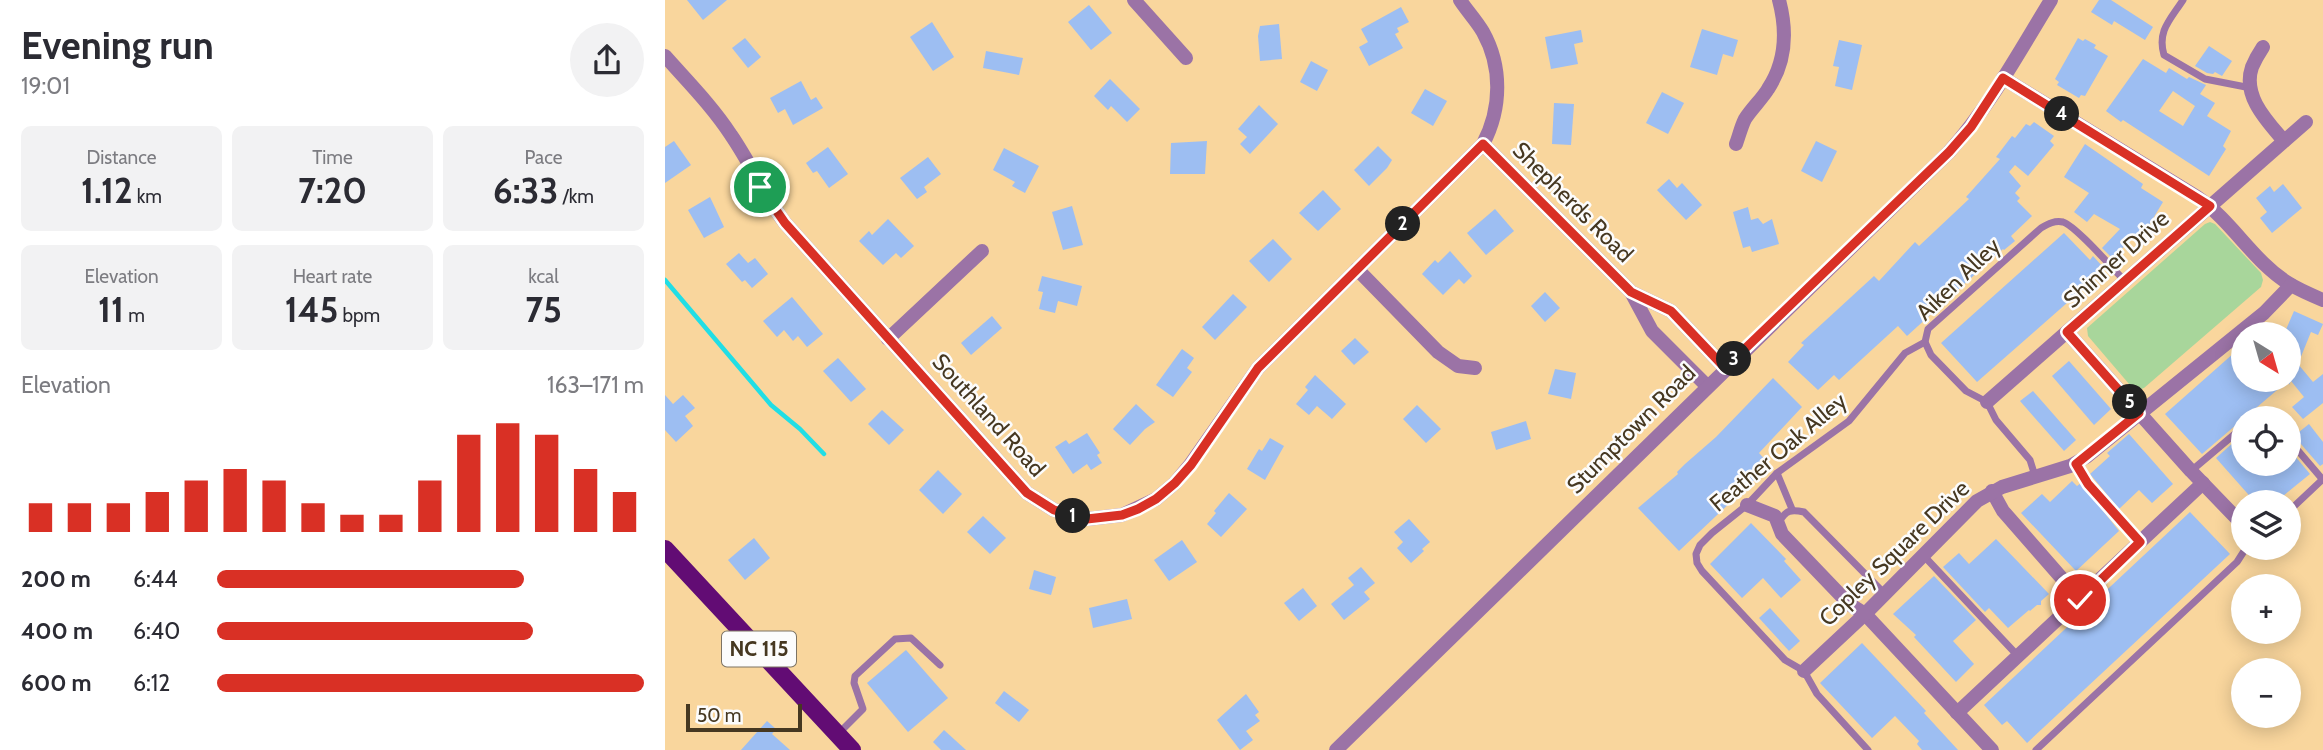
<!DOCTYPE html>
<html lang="en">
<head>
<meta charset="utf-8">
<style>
  :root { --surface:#fff; --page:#f2f2f3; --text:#2b2b33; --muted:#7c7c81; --accent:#d93025 }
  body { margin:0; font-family:Cabin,sans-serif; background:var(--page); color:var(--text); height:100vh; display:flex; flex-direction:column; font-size:26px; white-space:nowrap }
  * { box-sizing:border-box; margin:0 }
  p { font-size:23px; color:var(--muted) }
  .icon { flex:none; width:38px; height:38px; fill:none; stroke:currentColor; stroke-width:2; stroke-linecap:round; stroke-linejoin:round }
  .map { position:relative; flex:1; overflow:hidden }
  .sheet { display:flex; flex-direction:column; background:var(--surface); width:665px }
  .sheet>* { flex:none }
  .needle { width:46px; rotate:143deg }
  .controls { position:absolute; left:1566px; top:322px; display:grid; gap:14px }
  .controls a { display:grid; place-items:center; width:70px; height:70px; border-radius:50%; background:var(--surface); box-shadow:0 4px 18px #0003; font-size:35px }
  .scale { position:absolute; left:21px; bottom:18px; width:116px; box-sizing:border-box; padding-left:7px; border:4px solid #463821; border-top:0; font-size:19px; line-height:24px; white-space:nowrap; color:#463821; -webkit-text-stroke:5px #fcfcfc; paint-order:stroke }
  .pin { position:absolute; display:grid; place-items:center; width:60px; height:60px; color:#fff; margin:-30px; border:4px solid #fff; border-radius:50%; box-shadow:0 2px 7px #0007 }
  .km { position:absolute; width:35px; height:35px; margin:-18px; border-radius:50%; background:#222; color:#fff; font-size:19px; line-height:35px; text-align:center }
  .round { display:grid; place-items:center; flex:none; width:74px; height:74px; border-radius:37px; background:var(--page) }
  .overview { display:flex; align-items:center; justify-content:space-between; height:119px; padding:0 21px }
  h1 { font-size:38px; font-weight:800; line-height:52px }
  .metrics { display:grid; grid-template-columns:repeat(3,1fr); gap:10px; height:119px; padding:7px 21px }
  .metrics div { display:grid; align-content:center; border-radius:10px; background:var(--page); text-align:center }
  .metrics b { font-size:35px; font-weight:800 }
  .metrics small { font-size:19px; font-weight:400 }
  .metrics p { font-size:19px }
  .chart { height:196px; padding:14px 21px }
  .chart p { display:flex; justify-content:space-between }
  .chart svg { width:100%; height:126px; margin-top:7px; stroke:var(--accent); stroke-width:6 }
  ul { padding:0 21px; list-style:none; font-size:23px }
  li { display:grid; grid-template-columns:112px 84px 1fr; align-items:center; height:52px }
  li i { height:18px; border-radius:9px; background:var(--accent) }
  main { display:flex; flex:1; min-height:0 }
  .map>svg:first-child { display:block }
  .green { fill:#a8d69b }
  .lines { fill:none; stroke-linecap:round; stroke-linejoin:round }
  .stream { stroke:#21dee5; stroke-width:4.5 }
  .building { fill:#9dbef2; fill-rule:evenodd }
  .service { stroke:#9b73a6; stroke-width:7 }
  .minor { stroke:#9b73a6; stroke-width:14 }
  .tertiary { stroke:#9b73a6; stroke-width:14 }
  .primary { stroke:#620c74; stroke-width:18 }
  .route-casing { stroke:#fff; stroke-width:14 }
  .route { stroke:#d93025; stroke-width:9 }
  .labels { text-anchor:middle; stroke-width:5; stroke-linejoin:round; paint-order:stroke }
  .shield { fill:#fcfcfc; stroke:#7d7363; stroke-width:2 }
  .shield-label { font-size:21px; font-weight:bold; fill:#463821 }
  .street-label { font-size:23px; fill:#463821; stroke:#fcfcfc }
</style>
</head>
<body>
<main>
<section class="sheet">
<div class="overview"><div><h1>Evening run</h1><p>19:01</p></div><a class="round"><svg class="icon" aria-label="share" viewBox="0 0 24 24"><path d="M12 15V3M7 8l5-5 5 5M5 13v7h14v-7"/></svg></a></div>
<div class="metrics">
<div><p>Distance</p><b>1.12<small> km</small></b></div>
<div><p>Time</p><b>7:20</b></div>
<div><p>Pace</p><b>6:33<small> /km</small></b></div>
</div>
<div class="metrics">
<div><p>Elevation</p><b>11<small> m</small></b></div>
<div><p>Heart rate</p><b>145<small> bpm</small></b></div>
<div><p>kcal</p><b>75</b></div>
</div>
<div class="chart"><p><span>Elevation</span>163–171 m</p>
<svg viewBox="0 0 160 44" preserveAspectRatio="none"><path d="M5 44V34M15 44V34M25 44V34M35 44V30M45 44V26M55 44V22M65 44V26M75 44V34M85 44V38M95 44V38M105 44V26M115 44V10M125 44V6M135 44V10M145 44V22M155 44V30"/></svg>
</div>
<ul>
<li><b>200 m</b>6:44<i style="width:72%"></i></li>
<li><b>400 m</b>6:40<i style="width:74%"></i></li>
<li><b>600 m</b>6:12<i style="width:100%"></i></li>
</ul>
</section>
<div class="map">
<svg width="1658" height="750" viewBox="0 0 1658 750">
  <rect width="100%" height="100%" fill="#f9d69d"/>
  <path class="green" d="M1545 222 1550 224 1596 273 1598 280 1596 287 1479 388 1470 391 1423 336 1422 328 1540 224Z"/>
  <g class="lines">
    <path class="stream" d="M0 280 106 405 135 429 159 454"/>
  </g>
  <g class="building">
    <path d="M22 0H62L38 20Z"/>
    <path d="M1434 0H1446L1488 27 1480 40 1449 21 1447 25 1426 12Z"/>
    <path d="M424 5 447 33 426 50 403 22Z"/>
    <path d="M736 7 744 22 732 28 734 32 730 34 738 48 704 66 694 47 703 42 696 29Z"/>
    <path d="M267 22 289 57 268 71 245 37Z"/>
    <path d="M614 24 617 59 595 61 593 36 595 26Z"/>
    <path d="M1037 29 1073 40 1068 57 1058 54 1052 75 1025 67Z"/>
    <path d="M916 30 918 42 909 44 913 64 886 69 880 37Z"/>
    <path d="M80 38 96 57 83 68 67 48Z"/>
    <path d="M1413 38 1418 41 1420 39 1431 45 1429 48 1443 56 1420 96 1416 95 1414 98 1392 85 1394 82 1390 79Z"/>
    <path d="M1174 40 1197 45 1187 90 1170 86 1174 67 1168 66Z"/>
    <path d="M1544 46 1567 61 1557 76 1550 72 1548 74 1542 73 1530 66Z"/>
    <path d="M321 51 358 58 354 75 318 68Z"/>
    <path d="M1478 59 1501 73 1504 68 1522 79 1524 77 1541 85 1535 94 1550 103 1542 116 1566 131 1558 146 1561 149 1544 176 1458 120 1456 122 1441 111ZM1508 91 1530 106 1518 126 1494 111Z"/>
    <path d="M646 61 663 70 652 91 635 82Z"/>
    <path d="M445 79 475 109 462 122 446 106 443 110 429 96Z"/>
    <path d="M136 81 146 100 151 97 158 108 128 125 120 109 113 113 105 98Z"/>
    <path d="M760 89 782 101 768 126 746 113Z"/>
    <path d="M997 92 1019 103 1003 134 981 123Z"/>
    <path d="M889 103 909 104 906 145 887 144Z"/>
    <path d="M594 105 613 124 585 154 575 144 582 137 573 129Z"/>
    <path d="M1369 122 1389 136 1385 141 1389 145 1363 176 1350 165 1344 172 1356 186 1350 193 1355 198 1352 201 1367 216 1346 236 1350 241 1339 250 1338 249 1242 336 1233 326 1174 380 1169 375 1153 390 1123 362 1139 345 1136 343 1209 276 1214 281 1250 242 1254 246 1304 199 1301 197 1335 159 1331 157 1347 136 1350 138 1361 124 1365 126Z"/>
    <path d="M9 141 26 165 0 183V147Z"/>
    <path d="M542 141 540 174H505L506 143Z"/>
    <path d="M1151 141 1172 151 1157 182 1136 171Z"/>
    <path d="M1420 144 1478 184 1476 188 1498 202 1481 230 1478 229 1447 258 1437 248 1455 229 1429 214 1422 222 1409 212 1424 193 1399 177Z"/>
    <path d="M713 146 727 160 722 168 704 186 689 170Z"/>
    <path d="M163 147 183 174 164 188 152 171 148 173 141 163Z"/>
    <path d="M339 148 374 166 360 193 347 186 350 182 328 170Z"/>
    <path d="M263 157 276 174 259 187 262 192 252 199 235 178Z"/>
    <path d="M1004 179 1012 188 1017 183 1037 205 1021 220 992 190Z"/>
    <path d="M1618 184 1637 208 1607 233 1595 218 1602 212 1591 198 1605 186 1609 192Z"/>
    <path d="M658 190 676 209 653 231 634 213Z"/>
    <path d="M45 197 59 227 39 238 23 210Z"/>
    <path d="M407 206 418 245 398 250 387 212Z"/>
    <path d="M1083 207 1086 220 1093 218 1098 224 1107 219 1114 244 1087 252 1085 246 1078 248 1068 212Z"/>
    <path d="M830 209 849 231 821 255 802 233Z"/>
    <path d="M223 219 249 246 236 258 231 253 218 265 194 241 204 231 207 235Z"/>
    <path d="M1399 233 1425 260 1428 256 1438 267 1434 271 1436 273 1312 382 1276 343Z"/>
    <path d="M608 239 627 259 604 282 584 261Z"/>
    <path d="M785 251 807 276 799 284 794 279 778 295 757 274 770 260 773 263Z"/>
    <path d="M74 253 83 263 90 258 103 274 87 288 80 280 77 282 61 264Z"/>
    <path d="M377 276 417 286 412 306 393 301 390 313 374 309 378 292 373 291Z"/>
    <path d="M880 292 895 308 880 322 866 306Z"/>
    <path d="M568 294 582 307 550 340 537 327Z"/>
    <path d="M127 297 158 334 142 347 133 336 128 341 119 330 112 337 98 321Z"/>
    <path d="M1629 311 1658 324 1653 335 1646 332 1633 364 1648 382 1658 374V403L1638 419 1627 407 1639 397 1626 381 1624 385V334H1619Z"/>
    <path d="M327 316 337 328 306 355 296 343Z"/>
    <path d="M690 338 704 352 689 365 676 351Z"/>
    <path d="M1578 345V380H1624L1537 454 1500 414Z"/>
    <path d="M517 349 529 358 522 368 527 372 508 397 491 385Z"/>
    <path d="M173 358 201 389 186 402 158 371Z"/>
    <path d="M1404 361 1446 409 1429 425 1387 376Z"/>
    <path d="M890 369 911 373 906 399 883 394Z"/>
    <path d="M650 375 681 404 667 419 652 406 644 415 631 404 643 390 640 387Z"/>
    <path d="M1108 378 1137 407 1094 453 1105 465 1014 551 973 508 1013 474 1012 472 1020 464 1051 437Z"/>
    <path d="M1368 391 1411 440 1399 451 1355 401Z"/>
    <path d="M0 395 8 404 18 395 30 408 20 416 28 426 11 442 0 430Z"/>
    <path d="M471 404 490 422 480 429 465 445 448 429Z"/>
    <path d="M752 405 776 429 761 443 738 419Z"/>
    <path d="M217 410 239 430 224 445 203 424Z"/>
    <path d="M861 421 866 439 831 450 826 432Z"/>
    <path d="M1644 424 1658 442V464L1655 466 1629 436Z"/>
    <path d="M422 433 435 453 432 455 437 463 426 470 422 464 408 474 390 447 401 440 404 444Z"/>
    <path d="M1464 434 1508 484 1487 503 1474 490 1454 509 1425 474 1445 456 1442 453Z"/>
    <path d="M605 438 619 446 600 480 582 469 594 449 597 451Z"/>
    <path d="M1570 441 1578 450V464H1596L1604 473 1615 464H1624V449L1645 474 1618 496 1623 502H1590L1551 458Z"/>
    <path d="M273 470 297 494 278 514 254 490Z"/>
    <path d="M1407 481 1412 486 1416 483 1454 531 1411 571 1356 513 1377 494 1385 502Z"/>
    <path d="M564 493 582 509 556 537 542 524 551 513 549 511Z"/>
    <path d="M1525 512 1565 554 1362 743 1342 721 1337 725 1319 705Z"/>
    <path d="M318 516 341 538 325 554 302 532Z"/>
    <path d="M744 519 765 542 757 549 759 551 746 563 732 548 738 542 729 532Z"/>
    <path d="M1086 523 1121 559 1119 561 1136 580 1116 598 1098 578 1077 598 1045 564Z"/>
    <path d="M89 538 105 558 80 580 63 560Z"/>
    <path d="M1331 539 1384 594 1376 601V605H1372L1365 611 1364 610 1343 628 1324 608 1320 612 1278 567 1294 553 1304 564Z"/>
    <path d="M517 540 532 562 504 581 489 560Z"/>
    <path d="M696 567 710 583 699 592 705 599 679 620 666 604 689 585 683 578Z"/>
    <path d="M369 570 391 577 386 595 364 589Z"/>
    <path d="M1269 576 1311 620 1288 641 1309 664 1291 682 1249 637 1251 635 1228 614Z"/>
    <path d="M638 588 652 606 634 621 619 603Z"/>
    <path d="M462 599 467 619 428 628 424 608Z"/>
    <path d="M1105 608 1135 641 1124 651 1094 618Z"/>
    <path d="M1197 643 1261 711 1259 713 1293 750H1257L1252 744 1254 741 1230 716 1207 738 1155 683Z"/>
    <path d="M241 650 283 698 243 732 202 683Z"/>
    <path d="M339 691 364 710 354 722 330 703Z"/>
    <path d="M581 694 594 712 590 715 595 721 581 731 588 740 575 750 552 720Z"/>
    <path d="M102 721 111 729 107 734 125 750H76Z"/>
    <path d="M279 730 301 750H276L268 742Z"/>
  </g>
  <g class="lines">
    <g class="service">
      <path d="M1518 0C1505 20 1492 31 1499 55L1540 79 1586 88"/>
      <path d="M1624 440 1658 480"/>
      <path d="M1411 463 1423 483 1474 542"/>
      <path d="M1526 471 1578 427"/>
      <path d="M1112 473 1127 509"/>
      <path d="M1370 476 1365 460 1331 420 1322 402 1301 391 1266 355 1260 342 1263 329 1376 228C1383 224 1390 220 1398 222 1411 226 1448 269 1460 281"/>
      <path d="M1624 511 1658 479"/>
      <path d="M1114 522C1121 510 1126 509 1139 512L1219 593"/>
      <path d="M1258 555 1353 656"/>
      <path d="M173 734 198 709 189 683 190 676 230 639 246 638 275 665"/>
      <path d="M1203 750 1152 694 1139 671 1120 660 1037 571 1032 563 1031 554 1035 545 1047 533 1082 505 1112 473 1184 421 1240 353 1260 342"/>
      <path d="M1371 750 1572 562 1581 548"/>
    </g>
    <g class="minor">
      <path d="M469 0 521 58"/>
      <path d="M1598 47C1594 53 1590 60 1587 67 1577 96 1602 121 1619 141"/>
      <path d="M0 56C23 82 47 106 66 135 86 164 99 195 120 223L362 493 389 510 422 519 457 515 491 499 510 483 525 465 593 368 818 144C837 108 837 66 818 32 811 20 802 11 795 0"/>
      <path d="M1338 78 1532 197C1567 221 1588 261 1623 283 1634 290 1646 295 1658 300"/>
      <path d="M818 144 966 292 987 331 1042 386"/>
      <path d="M1071 144C1074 136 1076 127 1080 119 1087 108 1097 99 1103 89 1121 62 1122 30 1114 0"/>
      <path d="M692 269 773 352 793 366 810 368"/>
      <path d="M966 292 1006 311 1060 368"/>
      <path d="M1402 332 1526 471 1578 525"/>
      <path d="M223 339 317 251"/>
      <path d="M1322 402 1641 122"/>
      <path d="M1327 491 1338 511 1415 599"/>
      <path d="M1082 505 1110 516 1117 534 1184 604 1200 614 1327 750"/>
      <path d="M1139 671 1200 614 1312 501 1337 487 1405 466 1421 457 1599 313 1626 285"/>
      <path d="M1292 713 1538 483"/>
    </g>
    <path class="tertiary" d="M671 750 1284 152C1325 106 1354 52 1386 0"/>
    <path class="primary" d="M0 549 187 750"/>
  </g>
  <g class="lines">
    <defs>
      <path id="route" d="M95 187 120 223 362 493 389 510 422 519 457 515 473 509 491 499 510 483 526 465 593 368 818 144 966 292 1006 311 1060 368 1284 152 1306 127 1338 78 1545 206 1402 332 1474 413 1411 464 1423 484 1475 542 1415 600"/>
    </defs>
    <use href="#route" class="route-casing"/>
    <use href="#route" class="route"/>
  </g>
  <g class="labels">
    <rect class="shield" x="57" y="631.5" width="74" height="35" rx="5"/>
    <g class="shield-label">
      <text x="94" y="656">NC 115</text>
    </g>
    <g class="street-label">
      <text transform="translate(908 202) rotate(45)" y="8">Shepherds Road</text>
      <text transform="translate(1451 259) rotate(-42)" y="8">Shinner Drive</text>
      <text transform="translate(1293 279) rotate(-44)" y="8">Aiken Alley</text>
      <text transform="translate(324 415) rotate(48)" y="8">Southland Road</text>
      <text transform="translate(966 429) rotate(-45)" y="8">Stumptown Road</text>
      <text transform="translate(1113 452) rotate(-40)" y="8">Feather Oak Alley</text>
      <text transform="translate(1229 553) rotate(-44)" y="8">Copley Square Drive</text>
    </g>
  </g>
</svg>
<div class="controls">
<a><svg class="needle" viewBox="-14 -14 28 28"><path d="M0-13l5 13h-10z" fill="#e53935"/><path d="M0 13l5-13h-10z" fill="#7c7c81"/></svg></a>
<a><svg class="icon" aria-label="locate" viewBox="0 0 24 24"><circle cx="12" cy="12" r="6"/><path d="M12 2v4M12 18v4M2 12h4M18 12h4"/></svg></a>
<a><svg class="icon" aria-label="layers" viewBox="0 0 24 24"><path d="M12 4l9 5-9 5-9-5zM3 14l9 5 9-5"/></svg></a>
<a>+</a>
<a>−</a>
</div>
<div class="scale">50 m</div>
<div class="pin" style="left:95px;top:187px;background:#1e9e55"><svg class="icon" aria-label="arrive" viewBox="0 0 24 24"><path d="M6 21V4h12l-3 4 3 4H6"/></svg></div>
<div class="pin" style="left:1415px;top:600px;background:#d93025"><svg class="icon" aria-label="check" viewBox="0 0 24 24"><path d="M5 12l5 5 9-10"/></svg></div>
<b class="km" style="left:408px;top:516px">1</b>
<b class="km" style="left:738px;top:224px">2</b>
<b class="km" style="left:1069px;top:359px">3</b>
<b class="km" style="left:1397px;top:114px">4</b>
<b class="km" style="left:1465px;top:402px">5</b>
</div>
</main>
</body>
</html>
